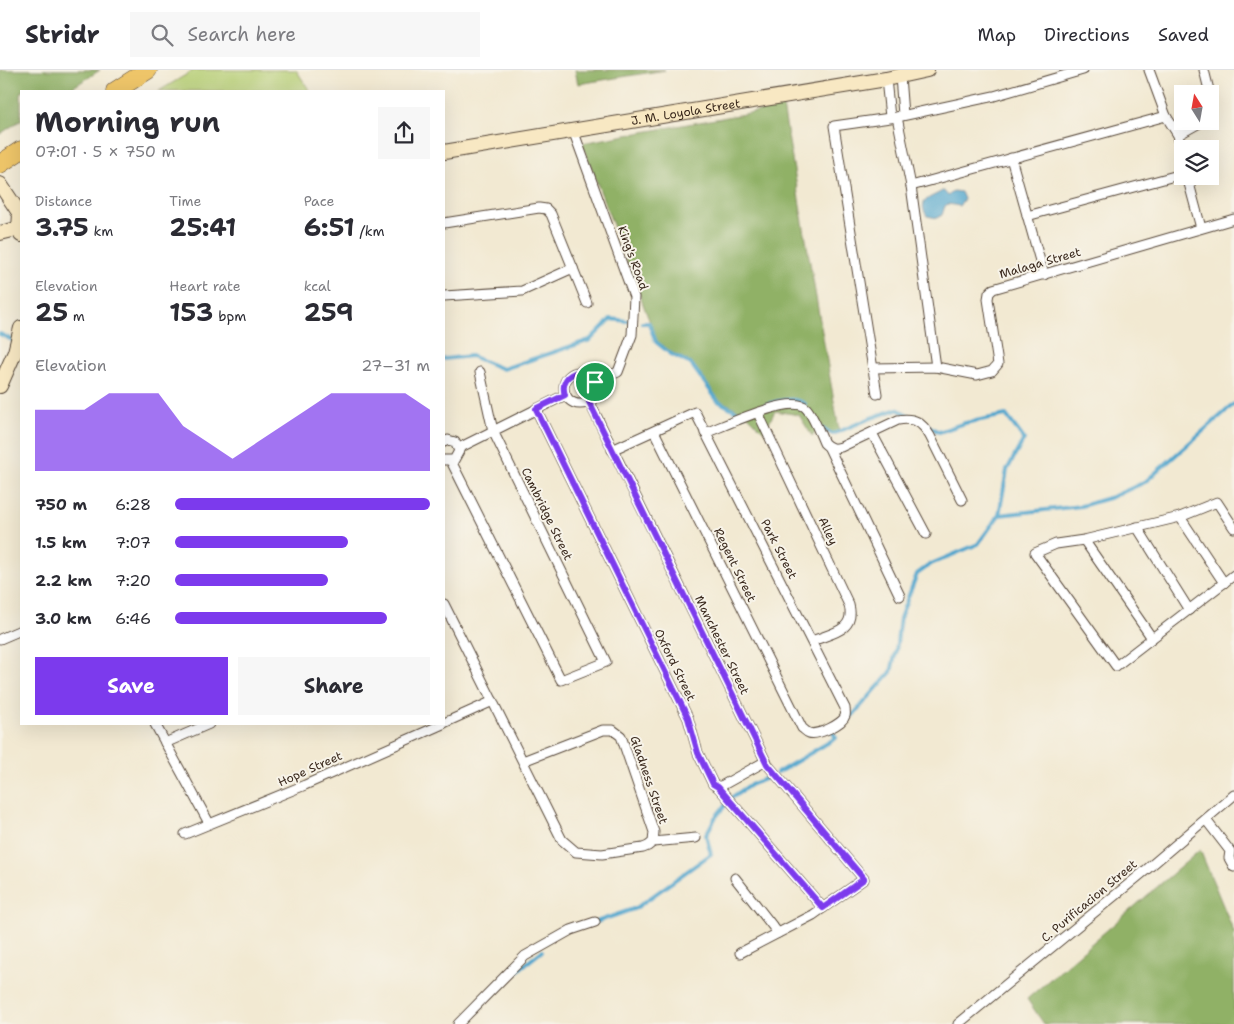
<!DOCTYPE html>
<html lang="en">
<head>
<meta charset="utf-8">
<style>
  :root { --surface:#fff; --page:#f7f7f7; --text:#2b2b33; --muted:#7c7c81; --line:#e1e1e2; --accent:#7c3aed }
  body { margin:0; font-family:"Shantell Sans",sans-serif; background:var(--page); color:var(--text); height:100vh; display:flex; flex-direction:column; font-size:19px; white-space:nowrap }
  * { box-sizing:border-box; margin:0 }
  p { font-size:16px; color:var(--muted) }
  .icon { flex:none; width:28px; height:28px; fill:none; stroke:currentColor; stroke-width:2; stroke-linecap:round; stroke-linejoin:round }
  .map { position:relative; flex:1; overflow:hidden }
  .sheet { position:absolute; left:20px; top:20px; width:425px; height:635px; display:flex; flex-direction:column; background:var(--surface); border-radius:0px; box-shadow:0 5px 20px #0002 }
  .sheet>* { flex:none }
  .needle { width:32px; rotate:349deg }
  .buttons { position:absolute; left:1174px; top:15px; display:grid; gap:10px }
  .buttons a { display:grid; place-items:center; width:45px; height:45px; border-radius:0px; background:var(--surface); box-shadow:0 5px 20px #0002; font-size:25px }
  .pin { position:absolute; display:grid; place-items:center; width:42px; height:42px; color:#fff; margin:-21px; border:2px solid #fff; border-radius:50%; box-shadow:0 1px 5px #0007 }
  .round { display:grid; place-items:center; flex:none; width:52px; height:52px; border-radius:0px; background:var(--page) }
  .summary { display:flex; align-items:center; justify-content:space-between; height:85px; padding:0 15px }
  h1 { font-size:28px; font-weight:700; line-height:38px }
  .figures { display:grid; grid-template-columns:repeat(3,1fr); gap:8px; height:85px; padding:5px 15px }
  .figures div { display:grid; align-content:center }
  .figures b { font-size:25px; font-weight:700 }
  .figures small { font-size:14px; font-weight:400 }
  .figures p { font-size:14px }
  .chart { height:140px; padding:10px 15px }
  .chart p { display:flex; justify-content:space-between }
  .chart svg { width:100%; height:90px; margin-top:5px; fill:var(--accent); opacity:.7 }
  .cta { display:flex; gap:10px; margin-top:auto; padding:10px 15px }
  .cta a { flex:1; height:58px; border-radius:0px; background:var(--accent); color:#fff; font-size:20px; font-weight:700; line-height:58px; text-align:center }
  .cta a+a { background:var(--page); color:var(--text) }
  ul { padding:0 15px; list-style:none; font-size:16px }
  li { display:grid; grid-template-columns:80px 60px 1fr; align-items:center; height:38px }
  li i { height:12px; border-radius:6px; background:var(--accent) }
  header { display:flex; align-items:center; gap:30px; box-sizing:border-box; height:70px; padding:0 25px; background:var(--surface); border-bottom:1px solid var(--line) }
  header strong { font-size:24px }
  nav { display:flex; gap:28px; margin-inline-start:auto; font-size:18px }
  .search { width:350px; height:45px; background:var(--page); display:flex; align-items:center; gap:12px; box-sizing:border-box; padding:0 18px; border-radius:0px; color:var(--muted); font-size:19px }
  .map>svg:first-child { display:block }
  .green { fill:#b6ce74; stroke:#787c49 }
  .forest { fill:#90b166; stroke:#666e42 }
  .water { fill:#51a6cd; stroke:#466876 }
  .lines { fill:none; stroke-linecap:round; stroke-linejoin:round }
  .stream { stroke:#51a6cd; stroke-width:4 }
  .street-casing { stroke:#564739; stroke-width:11 }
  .secondary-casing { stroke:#564739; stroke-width:16 }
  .highway-casing { stroke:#564739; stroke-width:19 }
  .street { stroke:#fff; stroke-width:9 }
  .secondary { stroke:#f8e8c3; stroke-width:14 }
  .highway { stroke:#eec569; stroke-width:18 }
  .route-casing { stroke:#fff; stroke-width:10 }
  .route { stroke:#7c3aed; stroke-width:6 }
  .labels { text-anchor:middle; stroke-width:4; stroke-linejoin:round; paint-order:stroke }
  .street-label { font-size:12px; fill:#3b2a1e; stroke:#f7f3e8 }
</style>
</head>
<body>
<header>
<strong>Stridr</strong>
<div class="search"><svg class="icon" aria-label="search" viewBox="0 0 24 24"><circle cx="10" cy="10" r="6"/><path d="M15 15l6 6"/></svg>Search here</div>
<nav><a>Map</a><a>Directions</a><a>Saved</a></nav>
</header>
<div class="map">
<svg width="1234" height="954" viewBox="0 0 1234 954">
  <rect width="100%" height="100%" fill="#f7f3e8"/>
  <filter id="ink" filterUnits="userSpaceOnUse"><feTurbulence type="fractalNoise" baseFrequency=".02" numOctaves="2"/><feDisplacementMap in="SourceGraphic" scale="10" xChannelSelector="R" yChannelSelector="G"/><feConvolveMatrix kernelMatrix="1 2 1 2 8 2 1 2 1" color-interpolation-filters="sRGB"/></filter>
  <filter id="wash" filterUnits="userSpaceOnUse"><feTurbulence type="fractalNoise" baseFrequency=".0096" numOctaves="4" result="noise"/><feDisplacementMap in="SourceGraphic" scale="20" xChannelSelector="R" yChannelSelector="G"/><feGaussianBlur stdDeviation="1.12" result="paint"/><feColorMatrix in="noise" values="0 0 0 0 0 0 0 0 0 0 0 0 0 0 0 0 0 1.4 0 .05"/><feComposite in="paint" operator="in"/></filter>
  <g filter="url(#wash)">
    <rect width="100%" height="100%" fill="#f2e9d2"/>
    <path class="green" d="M194 0H296L310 21H159Z"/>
    <g class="forest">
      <path d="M0 0H100L67 21H21V50L0 64Z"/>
      <path d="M575 0H665L578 14Z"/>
      <path d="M783 37 839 360 833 363 820 357 812 366 799 345 775 341 764 362 745 343 719 330 692 293 671 282 657 271 582 73Z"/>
      <path d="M1200 780 1234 862V954H1044L1027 929Z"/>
    </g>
    <path class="water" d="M942 121H944L948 126 953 121 961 122 964 129 959 136 948 134 945 136 942 145 937 148 927 146C916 129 932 128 942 121Z"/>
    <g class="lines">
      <g class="stream">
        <path d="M642 253H649L656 272 671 284 691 294 718 331 744 345"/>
        <path d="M0 264 14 271"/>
        <path d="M444 289 471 286 503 299 590 270 611 249 627 251"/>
        <path d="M764 336C776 331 793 326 805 334"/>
        <path d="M820 358 833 364 871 348 897 339 910 346"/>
        <path d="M999 445 1081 436 1112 427 1145 412 1234 334"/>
        <path d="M845 651 853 645 891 602 896 581 900 548 917 504 931 494 978 474 999 445 1007 400 1024 369 1006 345 965 353 939 362 925 354"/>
        <path d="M777 703 836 668 832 661 835 659"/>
        <path d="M731 728 750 715 772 706"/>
        <path d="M596 852 636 838 711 784 706 765 715 748 727 733"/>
        <path d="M512 905 542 881"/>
      </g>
    </g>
  </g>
  <g filter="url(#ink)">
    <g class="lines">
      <defs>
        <g id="street">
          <path d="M1149 0 1166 46 1178 65 1182 85"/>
          <path d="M1204 0 1210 24"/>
          <path d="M900 6 903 45"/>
          <path d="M886 9 890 47"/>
          <path d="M1210 25 1211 30 1210 38"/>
          <path d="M897 47 911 116 936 297"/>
          <path d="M573 60 634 227 632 265 618 302 595 312"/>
          <path d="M1178 65 1203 51"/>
          <path d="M1011 88 1044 205"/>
          <path d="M1187 106 1201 158"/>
          <path d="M911 116 1166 46"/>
          <path d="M1027 146 1182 104"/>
          <path d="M444 153 539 138 546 139 551 144 587 233"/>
          <path d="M444 226 522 221 573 198"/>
          <path d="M873 298 936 297 977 305 992 301 998 294 988 229 989 223 993 219 1234 149"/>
          <circle cx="580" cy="318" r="16"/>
          <path d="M877 324 834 56 897 47 994 26 1083 0"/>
          <path d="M589 331 767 694 864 809 813 845 740 883"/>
          <path d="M536 339 688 648 698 683 713 714 718 717 823 838"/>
          <path d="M758 343 849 535C856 561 831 563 812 571"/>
          <path d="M705 363C724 356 791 324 806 338 813 345 820 364 824 373 830 379 834 379 841 377L898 350C914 347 922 352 930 366L962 430"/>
          <path d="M872 363 926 464"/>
          <path d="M444 372 448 370 455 372 459 381 454 390H444"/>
          <path d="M459 378 565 325"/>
          <path d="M829 378 900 526"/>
          <path d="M612 380 695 342 845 638C845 640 846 644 845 646 843 654 817 666 809 663 806 662 805 660 802 658L654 361"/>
          <path d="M451 391 561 610 606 592 493 361 480 302"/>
          <path d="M1180 447 1224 513"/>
          <path d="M1137 457 1189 540"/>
          <path d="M1234 458 1217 432 1180 447 1084 470 1056 474 1035 483 1116 596 1234 505"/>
          <path d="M1084 470 1152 568"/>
          <path d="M444 534 562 770 576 782 602 784 643 778 648 776 653 772 654 762 621 666 613 660H603L523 691"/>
          <path d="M0 569 21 560"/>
          <path d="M444 653 493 631"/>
          <path d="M155 654 209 753"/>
          <path d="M165 673 209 654"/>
          <path d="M718 717 723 715 766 691"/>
          <path d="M1206 750 1230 781 1229 788 1234 797"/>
          <path d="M185 764 305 715 443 654"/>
          <path d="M653 772 696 768"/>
          <path d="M735 808 778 863"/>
          <path d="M458 954 525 886 571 860 595 852"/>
          <path d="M958 954 1146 800 1234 725"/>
        </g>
        <g id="secondary">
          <path id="s1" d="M444 82 886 9 927 0"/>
          <path d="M0 114 20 144 19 158 21 165"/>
          <path d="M0 163 21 158"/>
          <path d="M0 316 15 282 21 258"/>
        </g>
        <g id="highway">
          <path d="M115 21 148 0"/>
          <path d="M0 94 21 80"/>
        </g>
      </defs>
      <use href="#street" class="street-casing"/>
      <use href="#secondary" class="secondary-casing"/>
      <use href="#highway" class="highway-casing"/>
      <use href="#street" class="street"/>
      <use href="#secondary" class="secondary"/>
      <use href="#highway" class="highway"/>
    </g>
  </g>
  <g class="lines" filter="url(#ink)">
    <defs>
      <path id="route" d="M579 302C596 303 601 320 589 332L767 694 864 809 823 838 718 717 713 714 698 683 688 648 536 339 565 325C561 313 567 304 579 302Z"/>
    </defs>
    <use href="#route" class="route-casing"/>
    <use href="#route" class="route"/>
  </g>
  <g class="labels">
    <g class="street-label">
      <text dy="4" stroke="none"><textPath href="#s1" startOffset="245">J. M. Loyola Street</textPath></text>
      <text transform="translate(633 188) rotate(70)" y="4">King's Road</text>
      <text transform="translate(1040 193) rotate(-16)" y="4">Malaga Street</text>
      <text transform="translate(547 444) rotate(64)" y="4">Cambridge Street</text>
      <text transform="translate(828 461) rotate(65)" y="4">Alley</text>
      <text transform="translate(779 479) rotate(63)" y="4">Park Street</text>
      <text transform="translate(735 495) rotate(64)" y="4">Regent Street</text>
      <text transform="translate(722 575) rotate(64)" y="4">Manchester Street</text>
      <text transform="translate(675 595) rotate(64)" y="4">Oxford Street</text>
      <text transform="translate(310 699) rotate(-24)" y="4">Hope Street</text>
      <text transform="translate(649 710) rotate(71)" y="4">Gladness Street</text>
      <text transform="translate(1089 831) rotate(-40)" y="4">C. Purificacion Street</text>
    </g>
  </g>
</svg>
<div class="buttons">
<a><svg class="needle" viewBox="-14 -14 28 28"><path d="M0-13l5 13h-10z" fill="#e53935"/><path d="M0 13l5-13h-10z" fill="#7c7c81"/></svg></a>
<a><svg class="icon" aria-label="layers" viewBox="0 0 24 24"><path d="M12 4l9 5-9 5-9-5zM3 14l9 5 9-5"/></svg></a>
</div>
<div class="pin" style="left:595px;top:312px;background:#1e9e55"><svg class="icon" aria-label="arrive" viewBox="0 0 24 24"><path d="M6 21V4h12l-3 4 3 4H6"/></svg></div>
<section class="sheet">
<div class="summary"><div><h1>Morning run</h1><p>07:01 · 5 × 750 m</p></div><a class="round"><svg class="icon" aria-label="share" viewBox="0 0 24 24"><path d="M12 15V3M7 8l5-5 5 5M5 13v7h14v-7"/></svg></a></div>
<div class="figures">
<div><p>Distance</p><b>3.75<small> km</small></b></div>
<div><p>Time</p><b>25:41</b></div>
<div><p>Pace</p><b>6:51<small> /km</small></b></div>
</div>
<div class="figures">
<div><p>Elevation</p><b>25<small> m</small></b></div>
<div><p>Heart rate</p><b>153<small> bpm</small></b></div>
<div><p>kcal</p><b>259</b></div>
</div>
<div class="chart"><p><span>Elevation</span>27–31 m</p>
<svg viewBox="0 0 160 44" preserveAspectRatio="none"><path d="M0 44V14L10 14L20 14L30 6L40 6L50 6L60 22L70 30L80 38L90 30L100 22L110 14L120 6L130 6L140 6L150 6L160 14V44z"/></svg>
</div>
<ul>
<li><b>750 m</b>6:28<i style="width:100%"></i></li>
<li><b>1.5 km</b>7:07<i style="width:68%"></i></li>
<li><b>2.2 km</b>7:20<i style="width:60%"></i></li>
<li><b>3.0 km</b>6:46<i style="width:83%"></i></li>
</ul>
<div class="cta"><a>Save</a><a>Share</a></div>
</section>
</div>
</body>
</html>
